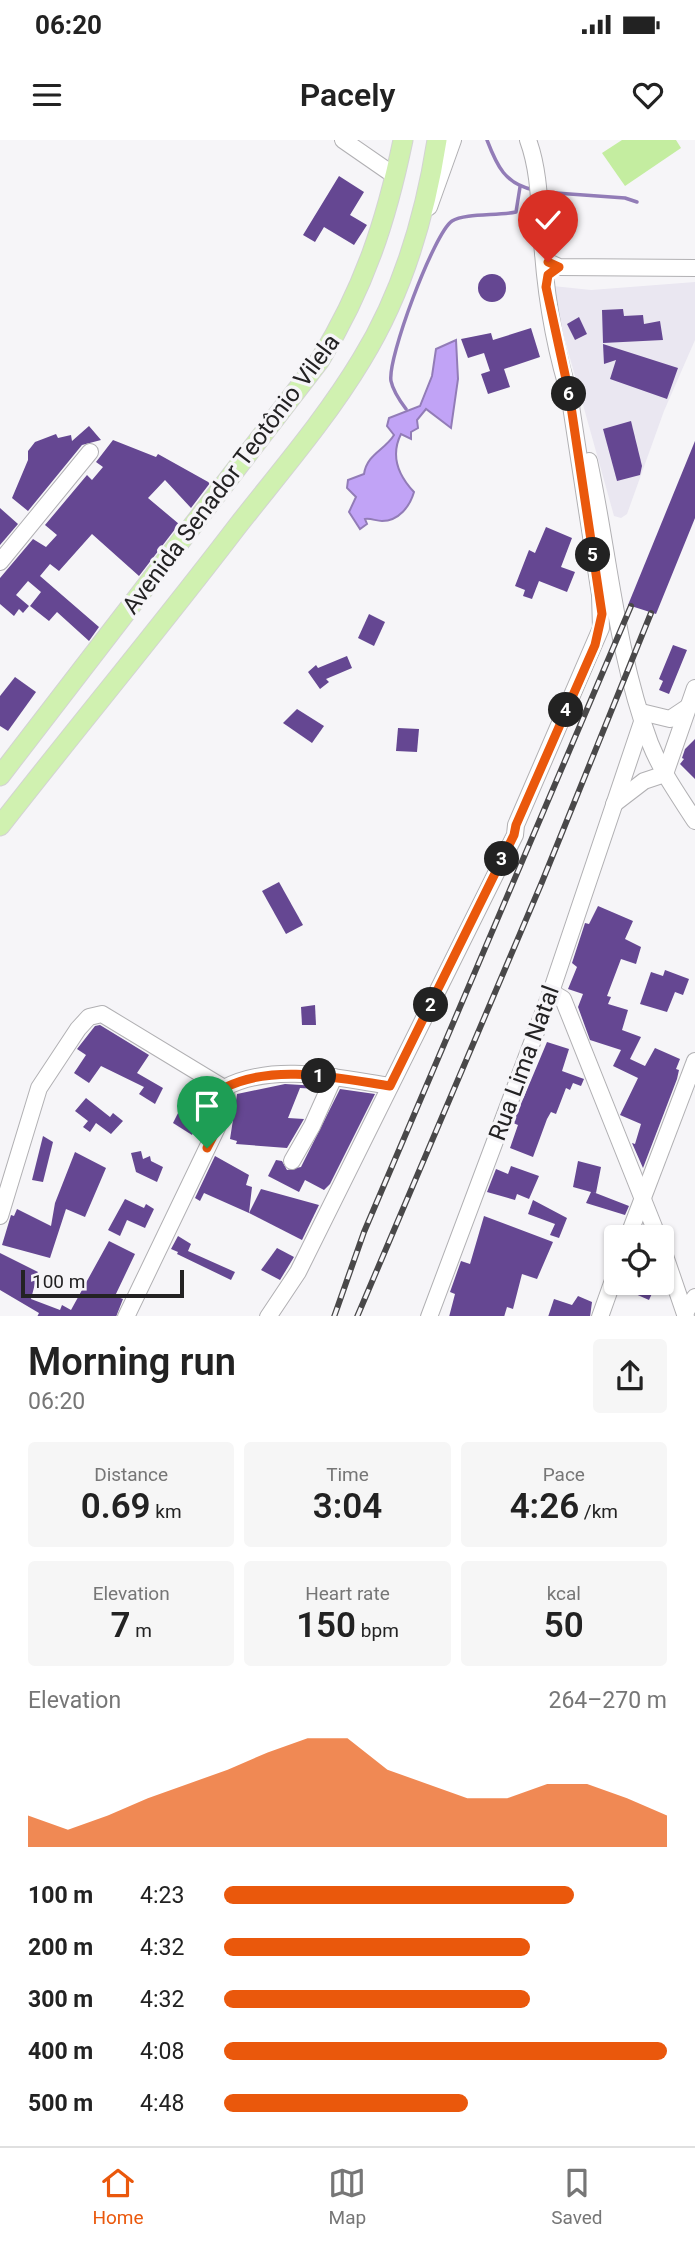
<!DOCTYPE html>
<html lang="en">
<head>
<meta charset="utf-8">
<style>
  :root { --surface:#fff; --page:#f6f6f6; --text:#222; --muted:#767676; --line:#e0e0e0; --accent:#ea580c }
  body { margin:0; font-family:Roboto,sans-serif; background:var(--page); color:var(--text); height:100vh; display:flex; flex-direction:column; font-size:26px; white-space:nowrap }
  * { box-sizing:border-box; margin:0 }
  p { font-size:23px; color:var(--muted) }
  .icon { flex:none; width:38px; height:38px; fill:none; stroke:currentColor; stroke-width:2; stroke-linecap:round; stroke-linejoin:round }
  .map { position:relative; height:1176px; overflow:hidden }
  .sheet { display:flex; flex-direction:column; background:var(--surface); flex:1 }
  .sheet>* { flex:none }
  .controls { position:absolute; left:604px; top:1085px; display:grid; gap:14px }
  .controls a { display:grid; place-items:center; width:70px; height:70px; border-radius:7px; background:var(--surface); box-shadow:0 2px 5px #0004; font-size:35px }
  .scale { position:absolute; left:21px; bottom:18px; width:163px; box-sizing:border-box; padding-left:7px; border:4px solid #232223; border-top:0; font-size:19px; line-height:24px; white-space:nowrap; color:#232223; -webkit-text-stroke:5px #f6f5f8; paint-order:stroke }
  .pin { position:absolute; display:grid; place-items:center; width:60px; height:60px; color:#fff; margin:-72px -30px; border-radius:50% 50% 50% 0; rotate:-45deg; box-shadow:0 0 7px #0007 }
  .pin .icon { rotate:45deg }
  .km { position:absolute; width:35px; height:35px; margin:-18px; border-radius:50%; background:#222; color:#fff; font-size:19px; line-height:35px; text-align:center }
  .round { display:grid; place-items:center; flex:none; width:74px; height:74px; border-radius:7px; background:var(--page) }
  .summary { display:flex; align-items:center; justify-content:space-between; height:119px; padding:0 28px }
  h1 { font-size:38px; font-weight:600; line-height:52px }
  .figures { display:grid; grid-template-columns:repeat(3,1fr); gap:10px; height:119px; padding:7px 28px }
  .figures div { display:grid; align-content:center; border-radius:7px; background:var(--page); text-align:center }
  .figures b { font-size:35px; font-weight:600 }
  .figures small { font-size:19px; font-weight:400 }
  .figures p { font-size:19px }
  .chart { height:196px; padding:14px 28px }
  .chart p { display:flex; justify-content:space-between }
  .chart svg { width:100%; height:126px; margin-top:7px; fill:var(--accent); opacity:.7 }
  ul { padding:0 28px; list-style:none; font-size:23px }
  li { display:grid; grid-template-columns:112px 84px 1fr; align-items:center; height:52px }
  li i { height:18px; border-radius:9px; background:var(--accent) }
  .status { display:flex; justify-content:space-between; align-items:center; height:49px; padding:0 35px; background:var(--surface); direction:ltr }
  .status svg { height:19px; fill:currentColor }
  header { display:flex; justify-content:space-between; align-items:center; height:91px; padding:0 28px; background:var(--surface); font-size:32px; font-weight:600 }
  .menu { display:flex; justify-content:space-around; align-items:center; height:98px; border-top:2px solid var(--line); background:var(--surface); font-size:19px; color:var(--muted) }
  .menu a { display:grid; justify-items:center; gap:4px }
  .menu .current { color:var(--accent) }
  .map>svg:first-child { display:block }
  .built { fill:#eae7f1 }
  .green { fill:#c4eda0 }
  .water { fill:#c1a3f6; stroke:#927cb7; stroke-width:2 }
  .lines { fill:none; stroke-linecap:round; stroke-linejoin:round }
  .stream { stroke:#927cb7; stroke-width:3.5 }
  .building { fill:#654792 }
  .minor-casing { stroke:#b1b0b3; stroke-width:18 }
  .major-casing { stroke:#d3d3d3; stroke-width:21 }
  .minor { stroke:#fff; stroke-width:16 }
  .major { stroke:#d0f1b0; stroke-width:19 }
  .rail-casing { stroke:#494849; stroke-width:6 }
  .rail { stroke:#f6f5f8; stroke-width:3.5; stroke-dasharray:10; stroke-linecap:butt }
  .route-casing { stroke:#fff; stroke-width:14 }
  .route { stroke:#ea580c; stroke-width:9 }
  .labels { text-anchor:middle; stroke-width:7; stroke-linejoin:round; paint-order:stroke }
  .street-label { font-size:24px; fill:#232223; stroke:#f6f5f8 }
</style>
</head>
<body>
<div class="status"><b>06:20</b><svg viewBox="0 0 49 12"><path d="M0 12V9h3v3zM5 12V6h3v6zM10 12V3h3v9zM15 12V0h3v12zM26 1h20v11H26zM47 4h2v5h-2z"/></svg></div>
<header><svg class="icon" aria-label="menu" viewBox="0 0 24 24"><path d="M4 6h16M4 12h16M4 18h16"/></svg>Pacely<svg class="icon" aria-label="heart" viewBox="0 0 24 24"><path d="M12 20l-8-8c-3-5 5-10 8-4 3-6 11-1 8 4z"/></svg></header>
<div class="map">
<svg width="695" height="1177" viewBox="0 0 695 1177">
  <rect width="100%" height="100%" fill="#f6f5f8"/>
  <path class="built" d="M695 142V200L664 271 627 374 621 378 614 376 558 175 553 146 591 150Z"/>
  <path class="green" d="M622 0H676L681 8 625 46 602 13Z"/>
  <path class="water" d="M456 200 458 239 451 288 426 269 417 280 418 288 411 292V299L401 294C390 316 398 335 414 352 410 366 399 381 382 381 376 381 371 378 365 379L367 384 360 389 349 372 356 357 347 348 348 340 364 334C367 314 385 310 394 295L387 286 389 278 420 266 432 236 436 209Z"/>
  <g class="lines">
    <g class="stream">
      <path d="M487 0C497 26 505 44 534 50"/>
      <path d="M542 52 625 58 637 62"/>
      <path d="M406 269C400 261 393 251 391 241 387 219 434 93 452 81 465 73 498 76 516 72L520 47"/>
    </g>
  </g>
  <g class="building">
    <path d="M339 36 364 52 350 75 367 85 354 105 324 87 315 102 303 95Z"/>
    <circle cx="492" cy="148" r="14"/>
    <path d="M623 169 624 176 643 175 644 184 660 181 663 200 603 203 602 170Z"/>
    <path d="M579 177 587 194 575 200 567 184Z"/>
    <path d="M531 188 540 217 504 229 510 247 488 254 481 234 490 231 484 213 468 218 461 199 491 193 493 200Z"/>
    <path d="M603 204 678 228 667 259 610 239 616 220 604 224Z"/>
    <path d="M631 281 642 326 640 335 617 341 603 289Z"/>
    <path d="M89 286 101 300 82 305 28 371 12 358 28 320V311L35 302 56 294 58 298 71 295 72 301Z"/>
    <path d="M113 300 156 317 158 314 210 343 191 368 165 340 148 358 179 384 139 436 92 394 59 431 50 424 40 436 99 487 89 501 57 472 49 481 30 466 41 452 28 441 16 455 29 466 23 473 19 469 14 476 0 464V438L33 399 46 407 57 395 45 385 87 335 92 340 103 327 96 322Z"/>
    <path d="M695 301V378L656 474 628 465Z"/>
    <path d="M0 368 18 384 0 405Z"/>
    <path d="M546 387 572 398 561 427 575 432 567 452 539 441 532 459 523 456 525 450 515 446 529 410 535 413Z"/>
    <path d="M369 474 385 482 374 506 358 498Z"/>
    <path d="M673 505 687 510 669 554 659 550 663 541 659 539Z"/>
    <path d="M347 516 352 528 326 539 329 542 320 549 308 532 316 525 318 528Z"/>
    <path d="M15 537 36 552 8 591 0 586V556Z"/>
    <path d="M297 569 324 586 312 603 283 583Z"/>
    <path d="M398 588 419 589 417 612 396 611Z"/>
    <path d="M695 599V639L680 624 684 619 682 618 685 609Z"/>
    <path d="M279 742 303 785 286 794 262 751Z"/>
    <path d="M598 766 633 781 625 799 641 807 636 824 621 819 607 856 611 857 608 864 628 870 622 890 641 897 630 919 645 926 655 908 680 919 676 929 679 930 677 939 643 1028 632 1003 635 1004 641 984 620 975 638 938 613 926 621 910 590 900 578 867 583 854 568 849 577 827 572 823 585 783 589 784Z"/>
    <path d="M665 830 689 839 683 855 675 852 667 872 640 864 651 832 663 836Z"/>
    <path d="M315 865 316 885H302L301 867Z"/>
    <path d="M100 885 149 915 137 933 163 948 155 964 139 954 144 947 101 926 89 943 74 933 86 915 77 909 95 886Z"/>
    <path d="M547 902 569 909 562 931 584 939 581 946 573 943 570 950 566 948 556 974 551 972 547 979 533 1017 510 1008 518 985 513 983Z"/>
    <path d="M285 944 318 946 317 949 300 948 288 978 304 979 287 1008 236 1004 237 1001 230 999 237 954Z"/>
    <path d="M340 949 375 954 330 1044 324 1050 305 1040 299 1052 268 1036 276 1020 282 1021 287 1030 301 1027Z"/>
    <path d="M86 958 110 977 113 973 123 981 111 994 96 983 90 992 83 987 88 981 75 971Z"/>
    <path d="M178 973 198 983 192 995 173 983Z"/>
    <path d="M43 996 53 1002 43 1042 32 1040Z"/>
    <path d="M141 1011 143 1019 150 1016 151 1021 163 1027 157 1042 136 1032 131 1013Z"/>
    <path d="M75 1012 106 1028 85 1077 66 1069 50 1118 2 1105 11 1075 14 1076 17 1069 51 1086 55 1063Z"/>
    <path d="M215 1016 249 1035 246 1045 252 1047 249 1073 204 1053 200 1061 195 1058Z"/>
    <path d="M578 1021 601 1027 596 1053 593 1052 629 1066 625 1075 586 1063 591 1052 573 1047Z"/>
    <path d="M511 1026 539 1036 529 1059 517 1054 515 1060 487 1052 496 1029 508 1034Z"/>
    <path d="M261 1049 319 1065 302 1100 249 1073Z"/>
    <path d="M125 1059 144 1068 146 1064 154 1069 145 1088 127 1080 120 1096 108 1090Z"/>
    <path d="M533 1060 567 1078 559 1098 550 1095 555 1084 528 1074Z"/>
    <path d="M484 1076 553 1102 537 1139 522 1134 513 1169 507 1167 504 1177H449L455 1154 450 1152 461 1121 470 1124Z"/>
    <path d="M178 1096 191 1104 188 1111 235 1132 231 1140 177 1114 178 1112 171 1109Z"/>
    <path d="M109 1101 135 1114 115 1156 123 1159 116 1177H37L39 1173 0 1150V1113L38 1132 31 1159 60 1170 62 1165 71 1170Z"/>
    <path d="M277 1108 294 1117 280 1140 261 1130Z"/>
    <path d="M627 1143H644L655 1147 649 1160 624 1149Z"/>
    <path d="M578 1156 592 1162 590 1177H548L554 1159 572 1165Z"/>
  </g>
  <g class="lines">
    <defs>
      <g id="minor">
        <path d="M343 0 395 36"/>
        <path d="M528 0C541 35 539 76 543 113 547 164 556 214 572 263"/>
        <path d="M429 67 453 0"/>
        <path d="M543 113 548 122 559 127 695 128"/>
        <path d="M589 321C609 415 616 512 650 603 661 631 679 656 695 681"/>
        <path d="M0 422 90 312"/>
        <path d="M641 572 670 579 688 567"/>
        <path d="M665 634 695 548"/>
        <path d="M614 664 644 641 665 634"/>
        <path d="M551 852 563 859 658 1097"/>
        <path d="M224 948C273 922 338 938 390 946"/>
        <path d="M292 1021 312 986 334 937"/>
        <path d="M0 1076 39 948 78 889 89 877 102 874 224 948 227 957 226 969 126 1177"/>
        <path d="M628 1097 695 921"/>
        <path d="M662 1107 686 1177"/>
        <path d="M685 1173 695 1157"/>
        <path d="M268 1177 298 1132 515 695 516 685 601 488 600 455 569 253"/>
        <path d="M429 1177 551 852 643 579"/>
        <path d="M600 1177 616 1132"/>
      </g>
      <g id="major">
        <path d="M0 636 320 220C364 148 386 82 403 0"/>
        <path d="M0 686C78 586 159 489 236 388 279 333 326 279 362 219 403 152 425 77 437 0"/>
      </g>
    </defs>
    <use href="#minor" class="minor-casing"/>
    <use href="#major" class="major-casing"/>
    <use href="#minor" class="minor"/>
    <use href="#major" class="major"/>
    <defs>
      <g id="rail">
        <path d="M334 1177 364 1092 631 466"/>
        <path d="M357 1177 542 742 651 473"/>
      </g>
    </defs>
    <use href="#rail" class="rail-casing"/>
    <use href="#rail" class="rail"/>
  </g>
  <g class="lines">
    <defs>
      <path id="route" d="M207 1008C216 989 232 969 224 948 273 923 338 938 390 946L514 695 516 685 595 505 602 474 569 253 546 147 548 135 559 127 548 122"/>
    </defs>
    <use href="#route" class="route-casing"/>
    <use href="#route" class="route"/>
  </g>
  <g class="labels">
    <g class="street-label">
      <text transform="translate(231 334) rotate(-53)" y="8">Avenida Senador Teotônio Vilela</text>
      <text transform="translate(524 923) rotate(-70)" y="8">Rua Lima Natal</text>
    </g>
  </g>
</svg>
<div class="controls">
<a><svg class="icon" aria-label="locate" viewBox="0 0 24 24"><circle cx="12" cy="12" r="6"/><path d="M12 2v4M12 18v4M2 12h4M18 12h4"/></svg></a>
</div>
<div class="scale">100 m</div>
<div class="pin" style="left:207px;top:1008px;background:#1e9e55"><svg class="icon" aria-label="arrive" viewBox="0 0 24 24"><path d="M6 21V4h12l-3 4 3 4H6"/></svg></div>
<div class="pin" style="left:548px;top:122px;background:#d93025"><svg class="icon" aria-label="check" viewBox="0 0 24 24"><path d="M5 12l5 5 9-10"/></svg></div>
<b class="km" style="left:319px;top:936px">1</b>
<b class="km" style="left:431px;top:865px">2</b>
<b class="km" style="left:502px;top:719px">3</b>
<b class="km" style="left:566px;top:570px">4</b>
<b class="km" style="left:593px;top:415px">5</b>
<b class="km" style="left:569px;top:254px">6</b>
</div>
<section class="sheet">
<div class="summary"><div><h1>Morning run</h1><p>06:20</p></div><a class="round"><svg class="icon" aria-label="share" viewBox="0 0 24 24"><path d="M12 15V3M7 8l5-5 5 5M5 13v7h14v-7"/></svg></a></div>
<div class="figures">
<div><p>Distance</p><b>0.69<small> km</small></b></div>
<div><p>Time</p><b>3:04</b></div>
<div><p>Pace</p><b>4:26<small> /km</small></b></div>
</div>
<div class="figures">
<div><p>Elevation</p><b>7<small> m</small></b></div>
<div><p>Heart rate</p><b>150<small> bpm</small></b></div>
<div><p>kcal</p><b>50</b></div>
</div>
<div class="chart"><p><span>Elevation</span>264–270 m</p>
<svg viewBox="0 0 160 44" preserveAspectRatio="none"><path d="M0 44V33L10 38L20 33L30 27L40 22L50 17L60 11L70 6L80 6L90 17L100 22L110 27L120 27L130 22L140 22L150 27L160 33V44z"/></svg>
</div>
<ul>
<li><b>100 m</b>4:23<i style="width:79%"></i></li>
<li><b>200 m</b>4:32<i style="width:69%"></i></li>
<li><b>300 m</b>4:32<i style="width:69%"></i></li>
<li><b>400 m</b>4:08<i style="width:100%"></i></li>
<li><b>500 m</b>4:48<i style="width:55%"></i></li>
</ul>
</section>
<nav class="menu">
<a class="current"><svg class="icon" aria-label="home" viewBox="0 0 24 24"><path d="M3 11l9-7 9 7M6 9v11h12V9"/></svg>Home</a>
<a><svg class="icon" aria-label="map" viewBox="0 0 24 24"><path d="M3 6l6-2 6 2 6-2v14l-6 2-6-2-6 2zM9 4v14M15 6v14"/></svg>Map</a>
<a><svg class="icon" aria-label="saved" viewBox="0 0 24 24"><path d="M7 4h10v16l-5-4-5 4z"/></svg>Saved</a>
</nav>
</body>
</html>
